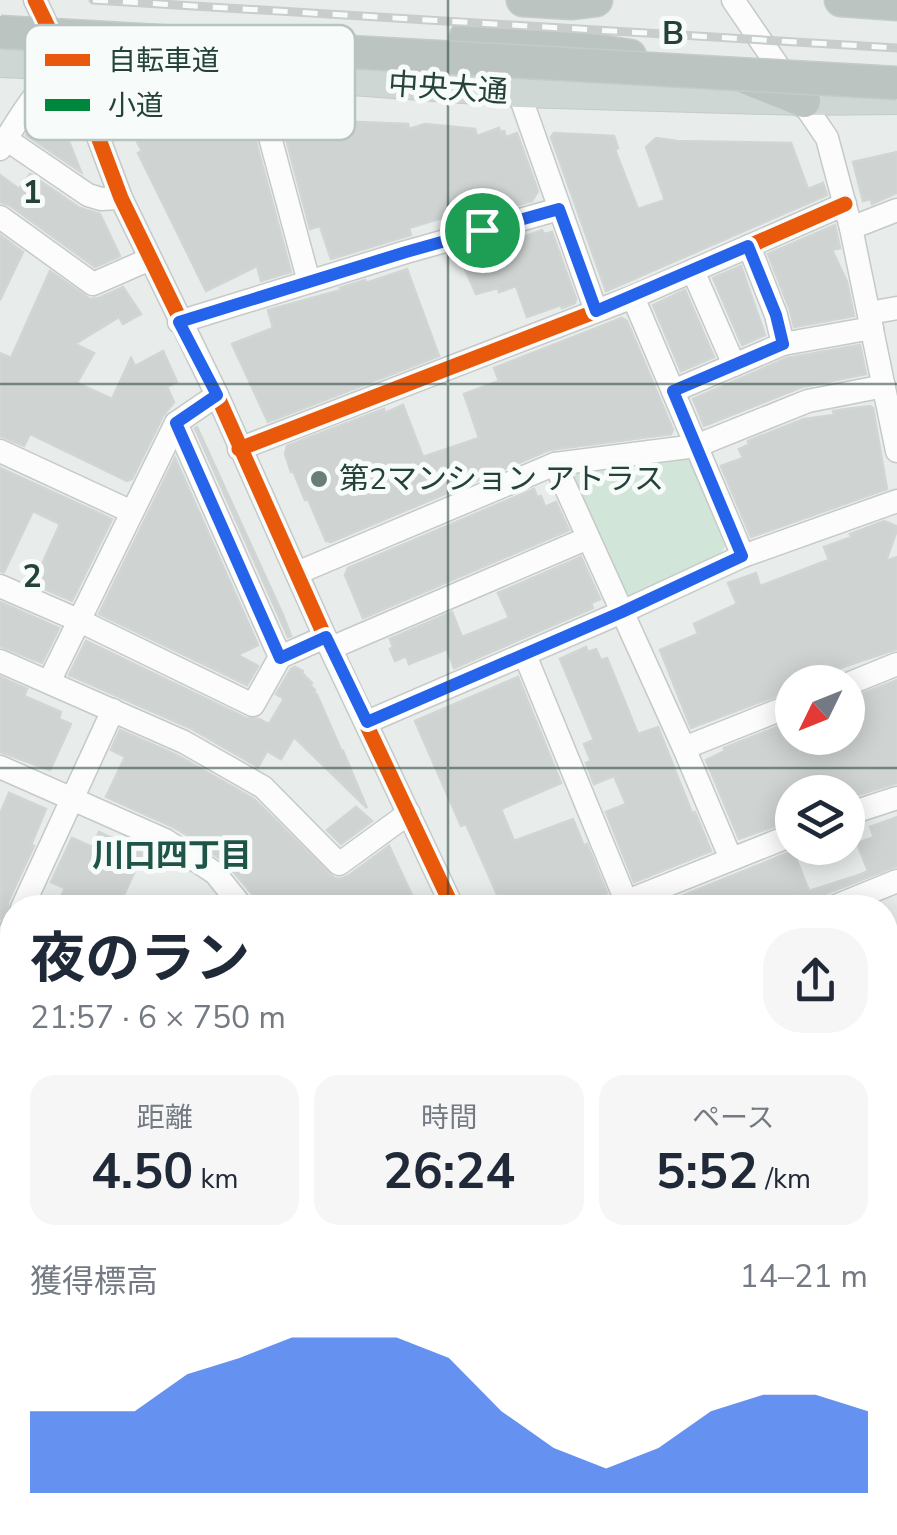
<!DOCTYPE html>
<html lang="ja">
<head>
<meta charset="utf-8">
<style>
  :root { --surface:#fff; --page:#f6f6f7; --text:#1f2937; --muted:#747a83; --accent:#2563eb }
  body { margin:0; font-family:"Nunito Sans","Noto Sans JP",sans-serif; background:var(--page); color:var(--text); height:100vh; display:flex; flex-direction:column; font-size:38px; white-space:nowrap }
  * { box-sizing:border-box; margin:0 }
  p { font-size:32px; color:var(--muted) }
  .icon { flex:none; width:55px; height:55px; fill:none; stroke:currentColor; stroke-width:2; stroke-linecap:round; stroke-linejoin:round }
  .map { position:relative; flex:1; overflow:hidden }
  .drawer { position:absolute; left:0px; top:895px; width:898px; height:640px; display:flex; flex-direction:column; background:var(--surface); border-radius:40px 40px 0 0; box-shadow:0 5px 25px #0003 }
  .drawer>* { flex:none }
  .needle { width:65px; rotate:227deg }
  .controls { position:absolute; left:775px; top:665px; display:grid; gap:20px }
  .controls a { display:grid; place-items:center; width:90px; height:90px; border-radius:50%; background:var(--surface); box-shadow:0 5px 25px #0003; font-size:50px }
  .pin { position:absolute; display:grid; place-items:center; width:85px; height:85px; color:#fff; margin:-42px; border:5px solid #fff; border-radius:50%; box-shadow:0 2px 10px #0007 }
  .round { display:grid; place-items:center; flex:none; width:105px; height:105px; border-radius:40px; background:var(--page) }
  .headline { display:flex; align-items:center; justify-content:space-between; height:170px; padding:0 30px }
  h1 { font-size:55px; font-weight:700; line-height:75px }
  .metrics { display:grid; grid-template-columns:repeat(3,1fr); gap:15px; height:170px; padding:10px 30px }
  .metrics div { display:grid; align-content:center; border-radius:25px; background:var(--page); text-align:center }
  .metrics b { font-size:50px; font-weight:700 }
  .metrics small { font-size:28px; font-weight:400 }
  .metrics p { font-size:28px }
  .chart { height:280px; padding:20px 30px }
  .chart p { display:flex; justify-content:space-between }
  .chart svg { width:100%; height:180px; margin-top:10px; fill:var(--accent); opacity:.7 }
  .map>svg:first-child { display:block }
  .green { fill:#d1e6d8 }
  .water { fill:#a9d4db }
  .building { fill:#cfd4d2; stroke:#d1d6d4; stroke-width:2.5 }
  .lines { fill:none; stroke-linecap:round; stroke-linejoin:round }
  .minor-casing { stroke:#c5cac8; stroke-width:25 }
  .major-casing { stroke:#c3ccc9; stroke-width:30 }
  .highway-casing { stroke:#c3ccc9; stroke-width:35 }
  .minor { stroke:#fcfcfc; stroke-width:22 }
  .major { stroke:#cfd7d5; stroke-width:28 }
  .highway { stroke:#bcc4c2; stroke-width:32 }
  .rail-casing { stroke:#c9cdcc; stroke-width:9 }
  .rail { stroke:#f7fbf9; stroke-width:5; stroke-dasharray:15; stroke-linecap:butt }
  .highway-bridge-casing { stroke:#c3ccc9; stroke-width:35; stroke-linecap:butt }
  .highway-bridge { stroke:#bcc4c2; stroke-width:32 }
  .quiet { stroke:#00873e; stroke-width:12; stroke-dasharray:25 12; stroke-linecap:butt }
  .cycleway-casing { stroke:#f7fbf9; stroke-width:21 }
  .cycleway { stroke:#e8590c; stroke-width:15 }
  .route-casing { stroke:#fff; stroke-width:20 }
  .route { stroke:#2563eb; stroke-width:12 }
  .grid { fill:none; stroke:#24423a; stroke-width:2.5; stroke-opacity:0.55 }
  .poi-dot { fill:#697e78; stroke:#f7fbf9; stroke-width:4 }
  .labels { text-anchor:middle; stroke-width:10; stroke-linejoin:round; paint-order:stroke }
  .street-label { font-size:30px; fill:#24423a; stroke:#f7fbf9 }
  .poi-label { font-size:30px; fill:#24423a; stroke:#f7fbf9; text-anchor:start }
  .neighbourhood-label { font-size:32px; font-weight:bold; fill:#1f5548; stroke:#f7fbf9 }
  .key { fill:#f7fbf9; stroke:#b8c4c0; stroke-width:2.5 }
  .key-label { font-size:28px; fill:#24423a }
  .grid-label { font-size:32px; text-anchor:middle; font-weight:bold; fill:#24423a; stroke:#f7fbf9; stroke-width:10; stroke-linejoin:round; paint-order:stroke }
</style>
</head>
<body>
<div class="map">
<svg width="897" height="1535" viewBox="0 0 897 1535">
  <rect width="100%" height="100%" fill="#e8edeb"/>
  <path class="green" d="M682 456 691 462 725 546 720 556 632 600 621 597 570 484 576 474Z"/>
  <g class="water">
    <path d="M0 1061 12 1066V1270L0 1265Z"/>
    <path d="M776 1523 783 1527 780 1531 787 1535H471L459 1523Z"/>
  </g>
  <g class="building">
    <path d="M44 109 60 119 81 172 26 135Z"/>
    <path d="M154 109 225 114 224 127 250 119 291 272 261 281 257 266 206 291 138 153 142 151 134 136Z"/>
    <path d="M280 116 309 117V120L408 124 409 129 425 124 475 129 477 136 499 128 500 132 504 131 506 137 517 133 538 191 532 201 445 226 442 218 409 228 411 235 331 259 320 226 310 229Z"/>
    <path d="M554 133 614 136 618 148 615 150 638 209 665 200 646 147 656 138 677 141 791 143 808 189 823 183 827 195 606 291 551 137Z"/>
    <path d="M897 152V193L872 204 871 199 863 201 853 162Z"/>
    <path d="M30 174 80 208 100 214 120 256 95 267 9 205 0 202V175L19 189Z"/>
    <path d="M835 225 840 248 832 250 847 282 854 316 794 327 790 310 768 254Z"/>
    <path d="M542 230 544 234 552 232 576 299 575 303 562 308 561 305 527 317 516 286 499 292 498 288 476 294 458 253 479 247 481 253Z"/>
    <path d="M0 235 23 252 0 300Z"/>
    <path d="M741 266 765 335 742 345 713 278Z"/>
    <path d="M407 269 439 356 268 422 232 344 273 328 268 310 341 290 340 288 365 280 366 283Z"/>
    <path d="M50 271 90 299 99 298 123 287 141 314 123 324 119 317 75 344 94 353 77 383 112 399 131 358 135 366 163 351 177 382 167 387 174 402 163 416 132 479 127 481 30 434 24 446 0 436V353L11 358Z"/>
    <path d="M685 290 714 357 681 371 653 305Z"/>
    <path d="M622 318 627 321 673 430 671 434 549 450 331 542 326 541 308 499 305 500 293 471 291 472 285 454 287 446 384 409 385 413 403 405 423 457 479 438 464 394 499 381 494 368Z"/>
    <path d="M860 345 866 374 802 387 704 426 693 399 787 358Z"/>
    <path d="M870 406 873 408 887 489 751 537 721 466 743 458 739 449 749 445 748 441 804 419 834 415 833 411 846 409Z"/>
    <path d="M197 427 283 615 291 636 288 637 195 428Z"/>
    <path d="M175 458 258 645 238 655 258 666 247 685 99 614Z"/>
    <path d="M0 468 112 519 72 601 33 584 60 524 33 511 4 572 0 571Z"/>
    <path d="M534 489 537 497 541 496 545 507 556 502 569 530 363 618 345 575 348 568Z"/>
    <path d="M884 521 896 526 897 530 886 561 897 557V649L825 673 828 682H792V690L691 728 660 650 698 634 694 624 737 604 728 583 756 573 760 586 823 562 829 560 824 547 852 537 850 534Z"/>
    <path d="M581 557 600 599 591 603 593 608 454 668 447 649 409 664 406 656 395 661 390 649 393 647 390 639 452 612 462 637 492 625 509 618 498 593Z"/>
    <path d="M0 602 59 628 42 663 0 646Z"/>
    <path d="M86 641 246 718 259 719 269 724 284 699 276 694 291 669 295 667 303 671 302 673 312 683 310 685 315 690 314 692 317 695 342 752 343 751 367 808 294 737 281 759 267 751 258 767 190 728 69 675Z"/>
    <path d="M586 647 588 652 596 649 601 660 607 658 638 734 658 727 692 813 695 812 711 851 634 882 606 812 626 804 614 776 594 784 586 763 591 761 584 744 594 740 560 659Z"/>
    <path d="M0 677 27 689 24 696 61 712 59 719 71 724 50 770 0 752Z"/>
    <path d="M518 677 561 783 501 809 514 841 573 819 584 846 587 844 607 893 599 898 595 906V903L582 908H503L466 824 461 826 415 721Z"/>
    <path d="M897 680V783L848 798V792H792V820L739 839 706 760 725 751 724 748 792 721V738H848V699Z"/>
    <path d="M120 730 177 755 254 799 334 878 340 879 348 876 389 846 418 908H264L226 863 205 848 206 846 171 826 106 797 125 757 111 750Z"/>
    <path d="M9 793 46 809 31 845 34 846 8 902V913L0 919V814Z"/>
    <path d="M356 807 372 821 341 844 327 830Z"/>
    <path d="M897 817V866L825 894 819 900 816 908H652L793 851 809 891 859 875 868 871 857 843 874 837 870 827Z"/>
    <path d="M99 832 143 853 118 908H56L65 888 51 882 72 838 92 847Z"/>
  </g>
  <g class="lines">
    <defs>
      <g id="minor">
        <path d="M35 0 88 110 121 198 217 395 325 637 453 908"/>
        <path d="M733 0 827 138 851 228 897 451"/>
        <path d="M253 74 309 282"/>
        <path d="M519 93 596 311"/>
        <path d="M6 139 88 195 101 199 121 198"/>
        <path d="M0 149C20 117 35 88 66 67"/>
        <path d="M0 217 93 284 150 259"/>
        <path d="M851 228 897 210"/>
        <path d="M749 246 776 315 783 344"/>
        <path d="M693 271 734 365"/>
        <path d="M633 297 743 556"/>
        <path d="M869 313 897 308"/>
        <path d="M179 322 406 252 559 209"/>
        <path d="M673 391 783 344 872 328"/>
        <path d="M176 423 280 657"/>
        <path d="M239 449 633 297 845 204"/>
        <path d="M0 451 132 512"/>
        <path d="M555 464 684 748 731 859"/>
        <path d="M297 573 555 464 696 446 808 401 884 386"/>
        <path d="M0 586 78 620 253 705 280 657 325 637"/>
        <path d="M331 648 588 538"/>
        <path d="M525 655 626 901"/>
        <path d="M0 661 184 742 263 787 339 864 409 813"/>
        <path d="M49 682 176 423 217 395"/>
        <path d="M848 684 897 664"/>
        <path d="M367 722 622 612 743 556 897 501"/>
        <path d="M684 748 792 705"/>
        <path d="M0 767 165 840 215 873 243 908"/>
        <path d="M848 814 897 798"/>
        <path d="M22 908 113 710"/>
        <path d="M610 908 792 835"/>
        <path d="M831 908 897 881"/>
        <path d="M0 954 12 927"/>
        <path d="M890 985 897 1003"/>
        <path d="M0 1017 12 1022"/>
        <path d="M885 1060 897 1055"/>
        <path d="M885 1125 897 1120"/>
        <path d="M885 1171 897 1166"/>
        <path d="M0 1309 12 1314"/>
        <path d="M885 1339 897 1345"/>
        <path d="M340 1522V1535"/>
        <path d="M870 1522 896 1535"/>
        <path d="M118 1535 119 1522"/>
      </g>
      <path id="major" d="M0 63 253 74 519 93 804 101 897 100"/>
      <g id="highway">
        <path d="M523 0 571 3 596 0"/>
        <path d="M841 0 897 4"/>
        <path d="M466 37 534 41 630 56"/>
        <path d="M746 78 804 101"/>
      </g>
    </defs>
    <use href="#minor" class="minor-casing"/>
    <use href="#major" class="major-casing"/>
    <use href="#highway" class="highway-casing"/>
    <use href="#minor" class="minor"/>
    <use href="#major" class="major"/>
    <use href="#highway" class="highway"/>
    <defs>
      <path id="rail" d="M93 0 897 48"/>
    </defs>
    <use href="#rail" class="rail-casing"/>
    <use href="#rail" class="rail"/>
    <defs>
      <path id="highway-bridge" d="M0 32 897 83"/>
    </defs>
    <use href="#highway-bridge" class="highway-bridge-casing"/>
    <use href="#highway-bridge" class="highway-bridge"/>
    <g class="quiet">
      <path d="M890 985 897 1003"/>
      <path d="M885 1060 897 1055"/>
    </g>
    <defs>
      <g id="cycleway">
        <path d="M35 0 88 110 121 198 217 395 325 637 453 908"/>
        <path d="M239 449 633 297 845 204"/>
      </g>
    </defs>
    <use href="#cycleway" class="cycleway-casing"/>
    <use href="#cycleway" class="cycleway"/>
  </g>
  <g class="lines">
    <defs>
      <path id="route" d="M559 209 596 311 748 246 776 315 783 344 673 391 742 556 622 612 367 722 326 637 280 658 176 423 217 395 179 322 406 252Z"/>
    </defs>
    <use href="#route" class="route-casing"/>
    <use href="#route" class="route"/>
  </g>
  <path class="grid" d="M448 0V908M0 384H897M0 768H897M0 1151H12M885 1151H897M448 1522V1535"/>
  <circle class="poi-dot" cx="319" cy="479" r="10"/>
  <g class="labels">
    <g class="street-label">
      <text transform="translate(448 88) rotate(4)" y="10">中央大通</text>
    </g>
    <g class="poi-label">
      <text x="339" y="489">第2マンション アトラス</text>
    </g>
    <g class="neighbourhood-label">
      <text x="172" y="866">川口四丁目</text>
    </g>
  </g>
  <rect x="25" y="25" width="330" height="115" rx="15" class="key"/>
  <rect x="45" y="54" width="45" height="12" fill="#e8590c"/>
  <rect x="45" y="99" width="45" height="12" fill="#00873e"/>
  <g class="key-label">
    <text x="108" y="70">自転車道</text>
    <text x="108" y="115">小道</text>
  </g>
  <g class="grid-label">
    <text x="673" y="44">B</text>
    <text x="32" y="203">1</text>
    <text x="32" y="587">2</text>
  </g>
</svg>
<div class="controls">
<a><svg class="needle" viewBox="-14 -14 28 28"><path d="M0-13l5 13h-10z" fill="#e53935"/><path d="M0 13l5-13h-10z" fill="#747a83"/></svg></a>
<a><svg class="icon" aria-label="layers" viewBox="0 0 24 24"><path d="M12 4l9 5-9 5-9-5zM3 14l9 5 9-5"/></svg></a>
</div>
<div class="pin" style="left:482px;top:230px;background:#1e9e55"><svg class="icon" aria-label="arrive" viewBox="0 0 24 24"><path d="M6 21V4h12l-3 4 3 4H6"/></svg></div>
<section class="drawer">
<div class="headline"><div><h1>夜のラン</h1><p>21:57 · 6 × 750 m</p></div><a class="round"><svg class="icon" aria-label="share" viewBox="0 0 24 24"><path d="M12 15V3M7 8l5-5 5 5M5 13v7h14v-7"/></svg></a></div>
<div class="metrics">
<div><p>距離</p><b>4.50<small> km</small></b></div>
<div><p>時間</p><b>26:24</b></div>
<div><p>ペース</p><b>5:52<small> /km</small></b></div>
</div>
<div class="chart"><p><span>獲得標高</span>14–21 m</p>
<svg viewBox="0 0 160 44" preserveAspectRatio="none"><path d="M0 44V24L10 24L20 24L30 15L40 11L50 6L60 6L70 6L80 11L90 24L100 33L110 38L120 33L130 24L140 20L150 20L160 24V44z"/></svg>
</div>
</section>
</div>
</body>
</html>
